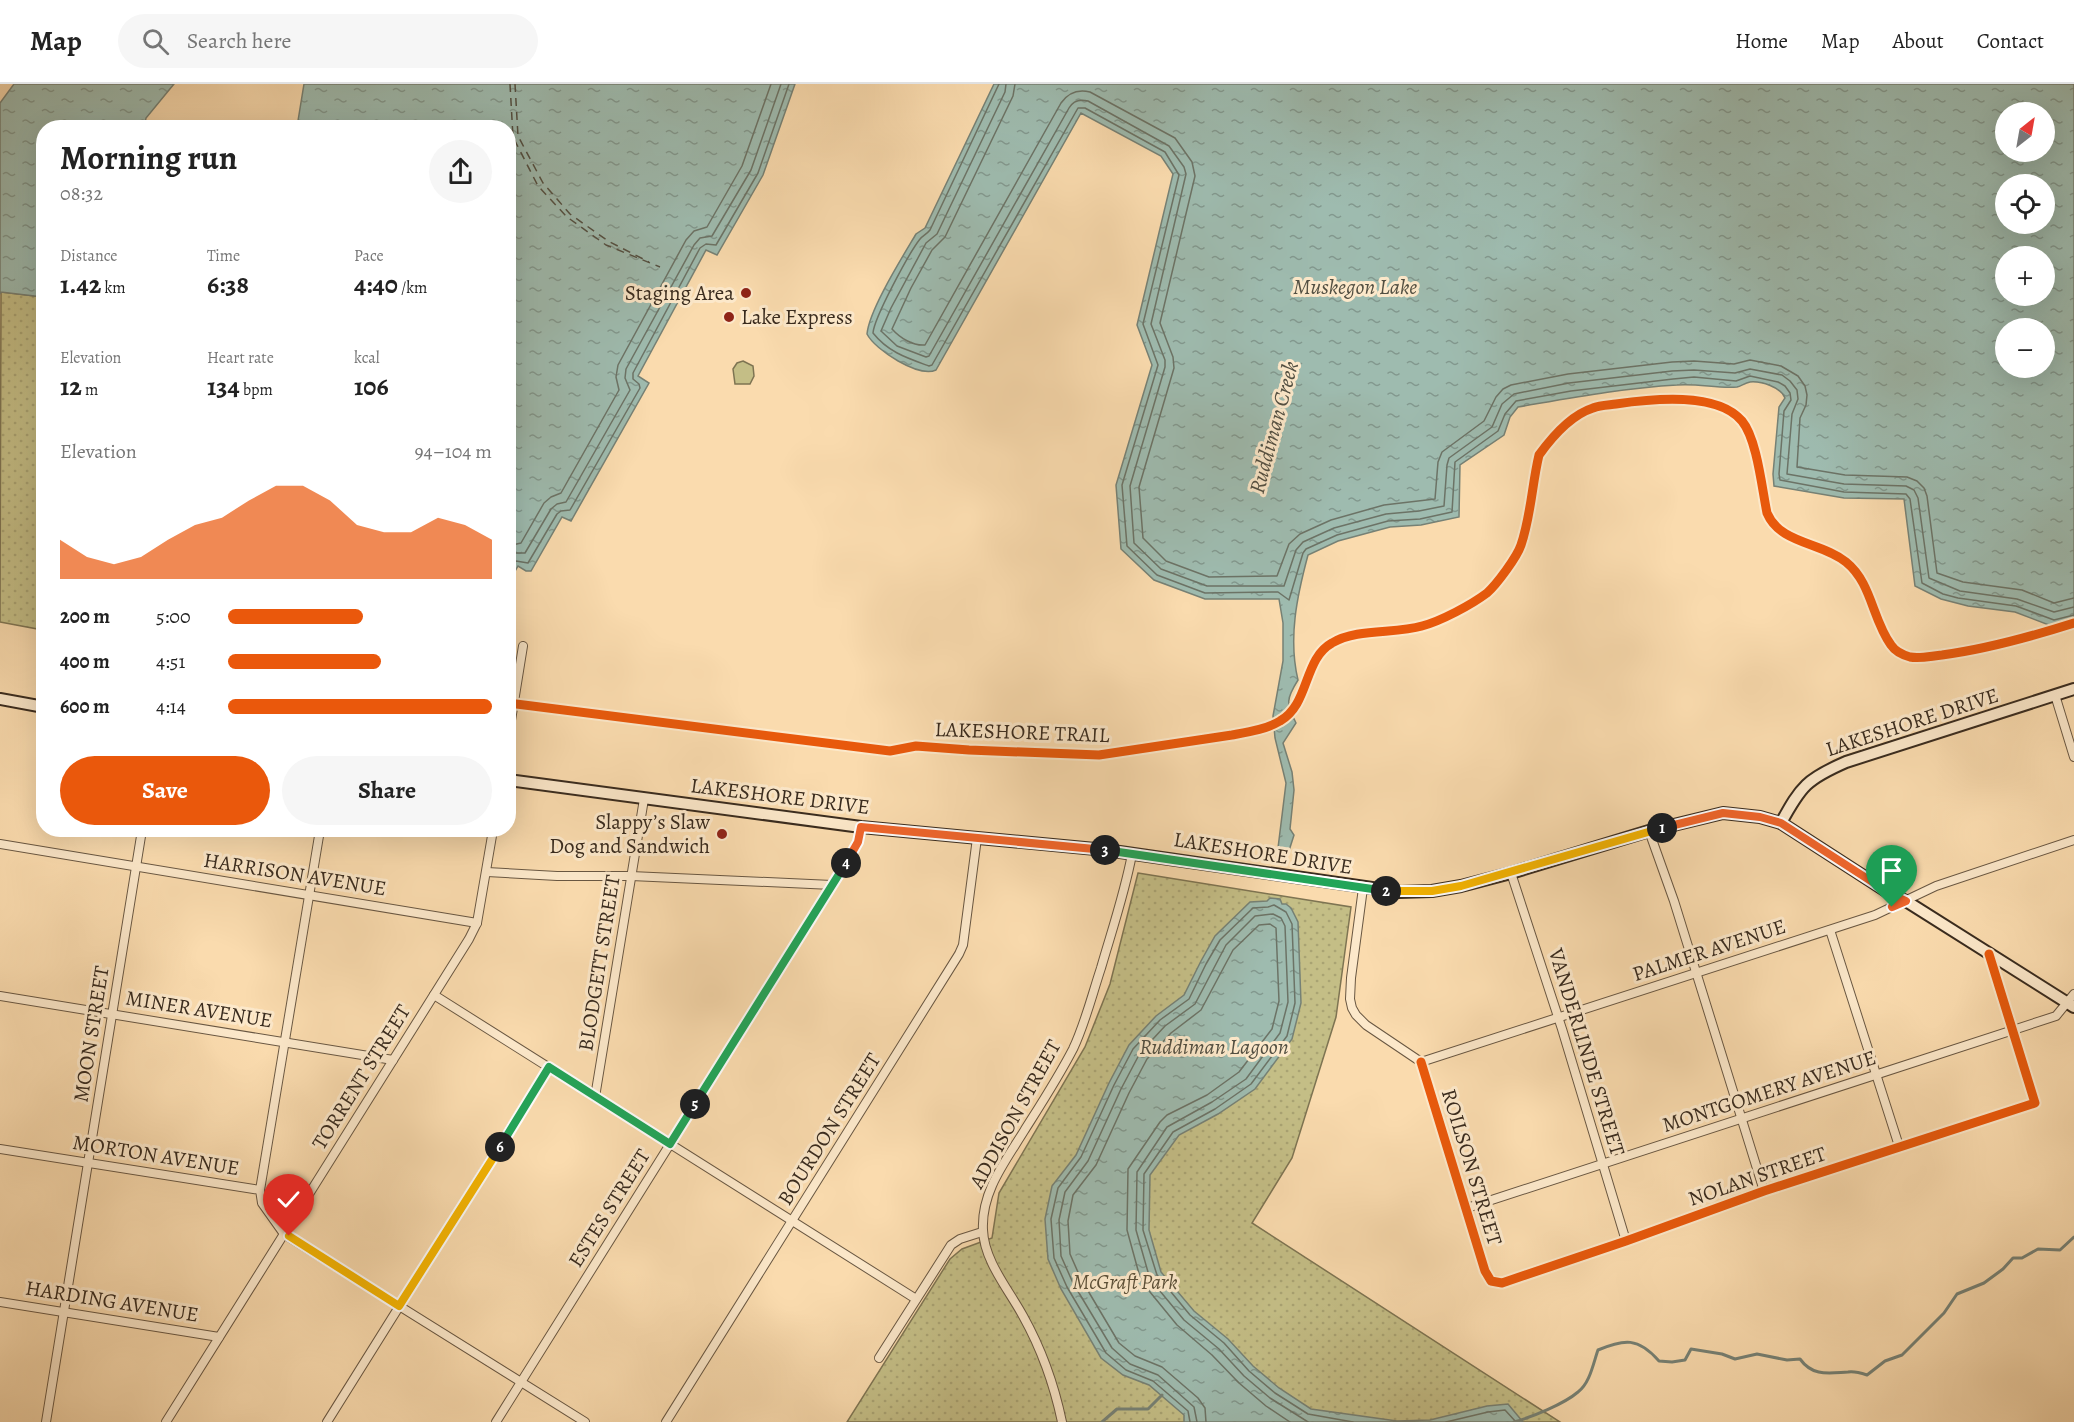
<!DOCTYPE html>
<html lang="en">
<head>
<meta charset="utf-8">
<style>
  :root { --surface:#fff; --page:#f6f6f6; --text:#222; --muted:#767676; --line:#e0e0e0; --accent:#ea580c }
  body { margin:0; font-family:Alegreya,serif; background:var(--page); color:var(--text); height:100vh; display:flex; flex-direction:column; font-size:22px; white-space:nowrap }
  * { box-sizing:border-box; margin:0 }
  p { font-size:20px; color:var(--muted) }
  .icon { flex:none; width:33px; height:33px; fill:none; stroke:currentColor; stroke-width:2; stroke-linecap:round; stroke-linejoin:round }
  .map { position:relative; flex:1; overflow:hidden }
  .sheet { position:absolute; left:36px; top:36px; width:480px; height:717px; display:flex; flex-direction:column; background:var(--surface); border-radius:24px; box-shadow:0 6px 24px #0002 }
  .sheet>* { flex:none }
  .needle { width:39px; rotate:31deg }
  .controls { position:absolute; left:1995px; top:18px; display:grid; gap:12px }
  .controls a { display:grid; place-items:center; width:60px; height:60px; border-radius:50%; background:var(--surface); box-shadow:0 6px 24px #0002; font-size:30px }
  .pin { position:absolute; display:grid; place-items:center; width:51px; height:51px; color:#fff; margin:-62px -26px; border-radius:50% 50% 50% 0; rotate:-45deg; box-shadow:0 0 6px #0007 }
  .pin .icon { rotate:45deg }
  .km { position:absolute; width:30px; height:30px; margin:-15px; border-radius:50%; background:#222; color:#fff; font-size:16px; line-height:30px; text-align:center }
  .round { display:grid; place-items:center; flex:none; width:63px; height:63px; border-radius:32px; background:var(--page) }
  .overview { display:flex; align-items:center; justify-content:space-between; height:102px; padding:0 24px }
  h1 { font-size:33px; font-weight:700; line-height:45px }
  .stats { display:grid; grid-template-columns:repeat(3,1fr); gap:9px; height:102px; padding:6px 24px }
  .stats div { display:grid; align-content:center }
  .stats b { font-size:26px; font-weight:700 }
  .stats small { font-size:16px; font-weight:400 }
  .stats p { font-size:16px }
  .chart { height:168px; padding:12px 24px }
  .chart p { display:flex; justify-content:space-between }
  .chart svg { width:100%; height:108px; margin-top:6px; fill:var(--accent); opacity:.7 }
  .action { display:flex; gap:12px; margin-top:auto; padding:12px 24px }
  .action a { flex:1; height:69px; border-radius:36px; background:var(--accent); color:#fff; font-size:24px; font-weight:700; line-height:69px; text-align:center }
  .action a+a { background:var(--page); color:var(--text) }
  ul { padding:0 24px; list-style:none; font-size:20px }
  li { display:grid; grid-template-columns:96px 72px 1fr; align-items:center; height:45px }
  li i { height:15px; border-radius:8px; background:var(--accent) }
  header { display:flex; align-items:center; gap:36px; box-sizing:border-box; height:84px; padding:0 30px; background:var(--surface); border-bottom:2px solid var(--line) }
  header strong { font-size:28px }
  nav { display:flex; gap:33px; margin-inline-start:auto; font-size:21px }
  .search { width:420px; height:54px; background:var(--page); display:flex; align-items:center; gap:15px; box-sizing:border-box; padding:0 21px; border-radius:33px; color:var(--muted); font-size:22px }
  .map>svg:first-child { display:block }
  .grass { fill:#c4be86; stroke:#7e7452; stroke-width:1.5 }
  .park { fill:url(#park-dots); stroke:#7e7452; stroke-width:1.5 }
  .water { fill:url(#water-ripples); stroke:#768175; stroke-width:1.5; fill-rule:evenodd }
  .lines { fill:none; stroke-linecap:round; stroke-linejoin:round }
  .shore { stroke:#6c7366; stroke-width:1.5 }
  .stream { stroke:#768175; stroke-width:3 }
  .ferry { stroke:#524f42; stroke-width:1.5; stroke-dasharray:8 6; stroke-linecap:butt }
  .street-casing { stroke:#695742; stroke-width:10 }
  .secondary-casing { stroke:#392b1e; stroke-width:14 }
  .street { stroke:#fce8ca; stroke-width:8 }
  .secondary { stroke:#fce8ca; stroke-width:10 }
  .cycleway-casing { stroke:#fce8ca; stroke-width:13 }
  .cycleway { stroke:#e8590c; stroke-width:9 }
  .split-1-casing { stroke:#fff; stroke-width:12 }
  .split-2-casing { stroke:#fff; stroke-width:12 }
  .split-3-casing { stroke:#fff; stroke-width:12 }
  .split-4-casing { stroke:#fff; stroke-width:12 }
  .split-5-casing { stroke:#fff; stroke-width:12 }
  .split-6-casing { stroke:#fff; stroke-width:12 }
  .split-7-casing { stroke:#fff; stroke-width:12 }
  .split-1 { stroke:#f0652b; stroke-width:8 }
  .split-2 { stroke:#f5b400; stroke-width:8 }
  .split-3 { stroke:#22a559; stroke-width:8 }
  .split-4 { stroke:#f0652b; stroke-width:8 }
  .split-5 { stroke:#22a559; stroke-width:8 }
  .split-6 { stroke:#22a559; stroke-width:8 }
  .split-7 { stroke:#f5b400; stroke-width:8 }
  .poi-dot { fill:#8f2418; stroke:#fce8ca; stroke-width:2 }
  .labels { text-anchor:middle; stroke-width:6; stroke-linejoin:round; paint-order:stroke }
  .poi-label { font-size:21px; fill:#392b1e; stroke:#fce8ca; text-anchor:end }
  .street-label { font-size:21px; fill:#392b1e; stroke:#fce8ca }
  .park-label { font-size:21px; font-style:italic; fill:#5c5038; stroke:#fce8ca }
  .water-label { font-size:22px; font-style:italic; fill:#524f42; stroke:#fce8ca }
</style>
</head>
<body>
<header>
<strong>Map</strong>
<div class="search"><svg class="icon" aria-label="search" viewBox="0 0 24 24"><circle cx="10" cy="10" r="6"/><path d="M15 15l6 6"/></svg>Search here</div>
<nav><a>Home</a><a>Map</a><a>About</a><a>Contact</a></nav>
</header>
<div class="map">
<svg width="2074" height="1338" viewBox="0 0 2074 1338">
  <defs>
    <pattern id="park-dots" width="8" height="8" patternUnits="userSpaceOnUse" patternTransform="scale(1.5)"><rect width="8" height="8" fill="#c4be86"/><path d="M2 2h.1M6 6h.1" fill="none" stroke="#a9a373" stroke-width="1.8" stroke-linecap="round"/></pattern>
    <pattern id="water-ripples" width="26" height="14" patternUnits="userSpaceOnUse" patternTransform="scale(1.5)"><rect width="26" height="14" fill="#9ebbaf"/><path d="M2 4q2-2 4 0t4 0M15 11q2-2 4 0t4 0" fill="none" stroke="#82988e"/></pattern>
  </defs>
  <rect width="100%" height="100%" fill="#fadbae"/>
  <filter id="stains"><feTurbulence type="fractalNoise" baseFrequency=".00333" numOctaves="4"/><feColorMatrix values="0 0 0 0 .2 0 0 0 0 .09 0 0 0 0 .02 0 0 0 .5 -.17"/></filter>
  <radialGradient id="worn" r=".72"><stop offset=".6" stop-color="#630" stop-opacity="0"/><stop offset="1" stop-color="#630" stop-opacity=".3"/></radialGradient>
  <path class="grass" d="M743 277 753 282 754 292 750 300H735L733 285 737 279Z"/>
  <g class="park">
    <path d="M1 208 43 213V546L0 538Z"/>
    <path d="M1138 789 1351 823 1336 933 1292 1074 1252 1139 1560 1338H847L950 1175 962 1165 992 1154 999 1109 1085 963 1110 900Z"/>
  </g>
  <g class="water">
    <path d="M14 0H174L146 34 144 43 44 44 43 213 1 208 0 210V19Z"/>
    <path d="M304 0H795L763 91 717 171 706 166 638 292 649 299 571 437 562 433 531 487H526L518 482 509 498 508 44 297 43Z"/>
    <path d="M994 0H2074V536L2054 543 2015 528 1968 522 1941 515 1915 502 1904 415 1844 414 1774 402 1773 390 1779 323 1785 314C1781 303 1761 297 1750 298 1745 299 1741 302 1737 303 1719 305 1697 299 1677 301 1624 304 1571 314 1518 323L1510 333 1504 351 1460 381 1459 433 1421 441 1390 443 1338 457 1308 471C1297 512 1288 554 1298 596 1286 615 1286 619 1296 639L1283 659 1292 688 1294 706 1290 745 1294 751 1287 773 1277 772 1286 699 1275 654 1273 632 1283 577V539L1279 515H1205L1154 496 1121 465 1116 401 1152 281 1137 241 1173 90 1161 72 1081 29 936 286C919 294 875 266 867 250 869 226 903 172 916 150L925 144ZM2044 28V68H2006V28ZM2044 100V140H2006V100ZM2006 172H2044V212H2006ZM2044 244V284H2006V244Z"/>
    <path d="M1270 814 1280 815 1282 820H1286L1291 824 1298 838 1301 919 1292 955 1255 1005 1218 1030 1179 1051 1150 1091 1149 1146 1161 1188 1194 1227 1228 1255 1253 1282 1279 1304 1311 1325 1397 1337 1430 1336 1487 1322 1508 1320 1523 1338H1184V1331L1149 1301 1123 1291 1101 1274 1061 1205 1048 1175 1045 1135 1052 1102 1076 1071 1109 999 1129 961 1156 932 1184 911 1201 877 1215 852 1250 818 1267 817Z"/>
  </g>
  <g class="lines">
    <g class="shore">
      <path d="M999 0 930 146C927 150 922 152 920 155 909 169 874 234 873 249 888 268 907 274 929 282L932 281 1078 24H1085L1165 68 1179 91 1143 240 1158 281 1122 401 1127 462 1157 491 1205 509 1278 508 1289 516 1303 469 1306 465 1337 451 1388 437 1420 435 1452 428 1455 378 1498 347 1505 330 1516 317 1571 307 1673 295 1694 293 1736 297 1750 292 1778 298 1785 302 1790 309 1791 316 1784 327 1779 390 1780 396 1844 408 1906 410 1910 415 1922 499 1943 510 1958 514 2016 522 2054 536 2074 531"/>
      <path d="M1006 0 1005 8 937 150 926 159 891 224 881 247 897 262 926 273 929 272 1069 24C1073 17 1080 15 1088 17L1169 62 1184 83 1186 90 1151 240 1165 276V283L1130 402 1134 459 1161 485 1207 502H1284L1296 466 1303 458 1334 444 1386 430 1419 427 1444 422 1447 381 1449 374 1492 343 1502 320 1514 310 1569 299 1672 287 1694 286 1735 289 1750 285 1782 291 1790 297 1797 306 1798 315 1792 330 1787 390 1844 400 1906 402 1914 406 1918 414 1929 494 1960 507 2017 515 2054 528 2074 523"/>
      <path d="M1015 0 1013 12 945 153 932 166 911 204 892 245C900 254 913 262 925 261L1061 19C1068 9 1078 5 1090 8L1175 54 1192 78 1195 92 1160 239 1173 273 1174 284 1139 403 1143 454 1166 477 1209 493 1277 492 1289 460 1300 450 1331 436 1384 421 1435 415 1438 378 1442 368 1484 337 1496 313 1503 305 1511 301 1568 290 1672 278 1694 277 1734 280 1750 276 1781 282 1798 292 1805 302 1807 311 1806 321 1800 334 1797 383 1845 391 1907 393 1917 397 1924 404 1927 412 1937 489 1963 498 2022 506 2054 519 2074 514"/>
      <path d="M508 462 521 459 544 419 551 413 561 409 619 306 616 293 618 281 686 156 694 147 707 143 742 82 771 0"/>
      <path d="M508 473 516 469H525L551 425 557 420 566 418 630 306 625 294 626 285 694 161 700 154 712 152 751 86 781 0"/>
      <path d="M508 486 516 477 528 479 557 430 561 427 570 426 640 304 639 300 633 295V289L700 164 706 160 716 161 758 89 789 0"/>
      <path d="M1190 1338 1188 1327 1153 1297 1126 1286 1106 1269 1067 1203 1054 1174 1051 1135 1058 1104 1081 1073 1114 1001 1133 965 1160 936 1189 915 1206 880 1220 856 1253 824 1268 823 1274 821 1286 828 1292 840 1295 919 1287 952 1251 1000 1215 1025 1173 1048 1144 1090 1143 1146 1157 1191 1190 1231 1224 1259 1249 1287 1275 1309 1308 1330 1353 1338"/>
      <path d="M1197 1338 1194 1323 1158 1291 1130 1280 1112 1264 1073 1199 1061 1172 1059 1136 1065 1108 1088 1077 1121 1005 1140 969 1165 942 1195 920 1226 861 1255 832 1273 830 1281 834 1285 842 1288 918 1280 949 1246 995 1212 1018 1167 1043 1137 1088 1136 1146 1150 1195 1184 1236 1219 1265 1244 1292 1270 1314 1308 1338"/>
      <path d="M1206 1338 1205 1324 1198 1314 1162 1283 1135 1272 1119 1259 1081 1195 1070 1170 1068 1137 1073 1111 1096 1081 1129 1009 1147 975 1171 949 1201 926 1233 866 1259 841 1270 840 1276 844 1279 917 1272 945 1239 988 1207 1011 1167 1031 1160 1038 1128 1085 1127 1146 1141 1197 1177 1241 1212 1271 1239 1299 1266 1322 1290 1338"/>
      <path d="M1446 1338 1488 1328 1505 1326 1516 1338"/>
    </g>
    <g class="stream">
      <path d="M1102 1338 1117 1325H1148L1162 1311"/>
      <path d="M1514 1338C1532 1333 1564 1320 1578 1308 1590 1299 1593 1280 1598 1266 1624 1255 1638 1253 1659 1277L1672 1278 1685 1276 1691 1265 1722 1270 1735 1275 1757 1270 1787 1276 1800 1275C1813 1293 1829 1289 1848 1288 1854 1287 1861 1289 1867 1291L1885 1277 1902 1271 1944 1229 1957 1210 1984 1199 2003 1185 2013 1174H2022L2038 1165 2060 1166 2074 1153"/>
    </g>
    <g class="ferry">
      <path d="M510 0 513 53 538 102 567 133 606 161 660 183"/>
      <path d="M515 0 518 52 543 99 570 130 608 157 649 178"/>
    </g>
    <defs>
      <g id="street">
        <path d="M2055 611 2074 673"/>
        <path d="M508 655 523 562"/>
        <path d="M1649 747 1674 817 1764 1107"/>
        <path d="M0 760 477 839"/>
        <path d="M487 788 557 792H631L832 801"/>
        <path d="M1511 789 1562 945 1626 1157"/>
        <path d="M1363 804 1351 894 1350 915 1352 924 1356 931 1366 941 1421 978 1875 831 1936 802 2074 756"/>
        <path d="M1830 846 1899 1062"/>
        <path d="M434 911 916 1215"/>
        <path d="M0 912 393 976"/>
        <path d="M1421 978 1485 1187 1491 1197 1502 1199 1626 1157 1764 1107 2035 1019 1989 870"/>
        <path d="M595 1013 644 715"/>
        <path d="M0 1065 260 1106 262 1119 284 1150 585 1338"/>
        <path d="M260 1106 320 746"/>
        <path d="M1467 1124 2056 932 2074 910"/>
        <path d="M0 1218 219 1253"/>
        <path d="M879 1274 951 1161 960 1155 982 1148"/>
        <path d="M46 1338 142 746"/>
        <path d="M166 1338 469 855 477 839 493 746"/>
        <path d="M327 1338 549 983"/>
        <path d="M496 1338 853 768 858 758 861 743"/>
        <path d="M666 1338 959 870 963 861 977 754"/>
        <path d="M1062 1338C1054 1300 1042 1266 1023 1232 1009 1206 984 1177 983 1146 981 1108 1005 1078 1024 1047 1041 1020 1058 994 1073 965 1085 940 1092 911 1101 884 1112 846 1125 808 1132 770"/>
      </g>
      <g id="secondary">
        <path d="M0 615 44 623"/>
        <path d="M508 696 861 743 1106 766 1400 808 1432 807 1461 802 1511 789 1649 747 1723 729 1760 733 1781 739 1891 810 1906 817 2074 923"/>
        <path d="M1781 739C1801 702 1807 695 1846 678L2074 605"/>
      </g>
    </defs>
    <use href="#street" class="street-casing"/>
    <use href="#secondary" class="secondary-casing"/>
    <use href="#street" class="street"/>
    <use href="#secondary" class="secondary"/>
    <defs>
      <g id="cycleway">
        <path d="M508 619 890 667 916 662 969 666 1099 671 1232 651C1248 648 1267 645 1280 637 1310 620 1303 575 1332 559 1357 544 1395 550 1422 542 1441 537 1471 521 1487 509 1497 500 1517 473 1521 461 1531 432 1532 400 1539 371 1552 353 1571 331 1593 324 1600 321 1609 321 1616 320 1650 315 1717 307 1742 337 1757 355 1762 405 1767 429 1780 460 1821 458 1846 478 1872 499 1872 535 1891 561 1895 567 1903 571 1910 573 1920 575 1931 572 1942 571 1987 565 2030 553 2074 539"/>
        <path d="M1421 978 1485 1187 1491 1197 1502 1199 1626 1157 1764 1107 2035 1019 1989 870"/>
      </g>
    </defs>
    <use href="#cycleway" class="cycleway-casing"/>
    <use href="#cycleway" class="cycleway"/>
  </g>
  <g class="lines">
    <defs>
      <path id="split-1" d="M1662 744 1723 729 1760 733 1781 739 1891 810 1906 817 1892 823"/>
      <path id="split-2" d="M1386 807H1432L1461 802 1662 744"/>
      <path id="split-3" d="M1105 766 1386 807"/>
      <path id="split-4" d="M846 779 858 758 861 743 1105 766"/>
      <path id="split-5" d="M695 1020 846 779"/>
      <path id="split-6" d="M500 1063 549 983 670 1060 695 1020"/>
      <path id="split-7" d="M289 1152 399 1222 500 1063"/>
    </defs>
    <use href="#split-1" class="split-1-casing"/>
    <use href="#split-2" class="split-2-casing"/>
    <use href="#split-3" class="split-3-casing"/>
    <use href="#split-4" class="split-4-casing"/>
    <use href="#split-5" class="split-5-casing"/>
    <use href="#split-6" class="split-6-casing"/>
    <use href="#split-7" class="split-7-casing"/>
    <use href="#split-1" class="split-1"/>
    <use href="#split-2" class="split-2"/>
    <use href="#split-3" class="split-3"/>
    <use href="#split-4" class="split-4"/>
    <use href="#split-5" class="split-5"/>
    <use href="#split-6" class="split-6"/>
    <use href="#split-7" class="split-7"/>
  </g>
  <g class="poi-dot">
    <circle cx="746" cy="209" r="6"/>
    <circle cx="729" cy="233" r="6"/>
    <circle cx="722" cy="750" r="6"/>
  </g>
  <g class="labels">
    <g class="poi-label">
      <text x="734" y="216">Staging Area</text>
      <text x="741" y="240" text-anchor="start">Lake Express</text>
      <text x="710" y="745">Slappy’s Slaw<tspan x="710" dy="24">Dog and Sandwich</tspan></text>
    </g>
    <g class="street-label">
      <text transform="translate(1912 638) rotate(-18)" y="7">LAKESHORE DRIVE</text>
      <text transform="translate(1022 648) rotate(2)" y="7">LAKESHORE TRAIL</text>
      <text transform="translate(780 712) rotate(7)" y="7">LAKESHORE DRIVE</text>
      <text transform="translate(1263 769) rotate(9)" y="7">LAKESHORE DRIVE</text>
      <text transform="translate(295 790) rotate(9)" y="7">HARRISON AVENUE</text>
      <text transform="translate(1709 866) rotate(-18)" y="7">PALMER AVENUE</text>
      <text transform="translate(599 879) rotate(-81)" y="7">BLODGETT STREET</text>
      <text transform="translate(199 925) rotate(9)" y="7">MINER AVENUE</text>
      <text transform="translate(91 950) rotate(-81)" y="7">MOON STREET</text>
      <text transform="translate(1587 968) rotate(73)" y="7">VANDERLINDE STREET</text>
      <text transform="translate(361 993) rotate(-58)" y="7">TORRENT STREET</text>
      <text transform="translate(1769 1007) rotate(-18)" y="7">MONTGOMERY AVENUE</text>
      <text transform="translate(1015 1030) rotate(-61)" y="7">ADDISON STREET</text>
      <text transform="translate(829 1045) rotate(-58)" y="7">BOURDON STREET</text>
      <text transform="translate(156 1071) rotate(9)" y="7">MORTON AVENUE</text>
      <text transform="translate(1472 1083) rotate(73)" y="7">ROILSON STREET</text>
      <text transform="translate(1757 1092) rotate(-19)" y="7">NOLAN STREET</text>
      <text transform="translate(609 1124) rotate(-58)" y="7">ESTES STREET</text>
      <text transform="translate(112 1217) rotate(9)" y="7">HARDING AVENUE</text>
    </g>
    <g class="park-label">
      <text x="1125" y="1205">McGraft Park</text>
    </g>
    <g class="water-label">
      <text x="1355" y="210">Muskegon Lake</text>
      <text transform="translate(1273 343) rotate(-75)" y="8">Ruddiman Creek</text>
      <text x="1214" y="970">Ruddiman Lagoon</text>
    </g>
  </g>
  <rect width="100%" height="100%" filter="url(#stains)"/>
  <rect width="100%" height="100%" fill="url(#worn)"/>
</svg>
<div class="controls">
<a><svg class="needle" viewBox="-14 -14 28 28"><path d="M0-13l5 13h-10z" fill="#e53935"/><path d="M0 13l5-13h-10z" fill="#767676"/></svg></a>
<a><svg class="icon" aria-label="locate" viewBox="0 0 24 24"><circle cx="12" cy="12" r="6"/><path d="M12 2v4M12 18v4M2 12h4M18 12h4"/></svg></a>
<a>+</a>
<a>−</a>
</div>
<div class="pin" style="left:1892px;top:823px;background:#1e9e55"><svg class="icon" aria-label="arrive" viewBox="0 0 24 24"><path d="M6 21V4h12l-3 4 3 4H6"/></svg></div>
<div class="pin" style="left:289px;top:1152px;background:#d93025"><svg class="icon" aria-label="check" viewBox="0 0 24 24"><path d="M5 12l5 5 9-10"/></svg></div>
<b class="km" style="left:1662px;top:744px">1</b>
<b class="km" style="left:1386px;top:807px">2</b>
<b class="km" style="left:1105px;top:766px">3</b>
<b class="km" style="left:846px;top:779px">4</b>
<b class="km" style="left:695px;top:1020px">5</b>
<b class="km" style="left:500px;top:1063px">6</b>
<section class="sheet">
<div class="overview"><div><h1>Morning run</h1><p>08:32</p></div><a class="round"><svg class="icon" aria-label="share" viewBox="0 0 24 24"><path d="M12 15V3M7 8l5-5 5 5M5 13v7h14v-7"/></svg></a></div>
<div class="stats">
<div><p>Distance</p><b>1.42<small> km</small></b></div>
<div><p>Time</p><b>6:38</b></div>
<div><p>Pace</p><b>4:40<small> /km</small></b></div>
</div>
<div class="stats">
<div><p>Elevation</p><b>12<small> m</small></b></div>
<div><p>Heart rate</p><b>134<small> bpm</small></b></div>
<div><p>kcal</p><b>106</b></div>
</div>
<div class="chart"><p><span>Elevation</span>94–104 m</p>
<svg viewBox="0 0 160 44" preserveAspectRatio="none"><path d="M0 44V28L10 35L20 38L30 35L40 28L50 22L60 19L70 12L80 6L90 6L100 12L110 22L120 25L130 25L140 19L150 22L160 28V44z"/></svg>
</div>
<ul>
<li><b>200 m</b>5:00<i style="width:51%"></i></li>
<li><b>400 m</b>4:51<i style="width:58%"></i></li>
<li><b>600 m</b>4:14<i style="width:100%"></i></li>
</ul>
<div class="action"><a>Save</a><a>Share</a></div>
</section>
</div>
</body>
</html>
